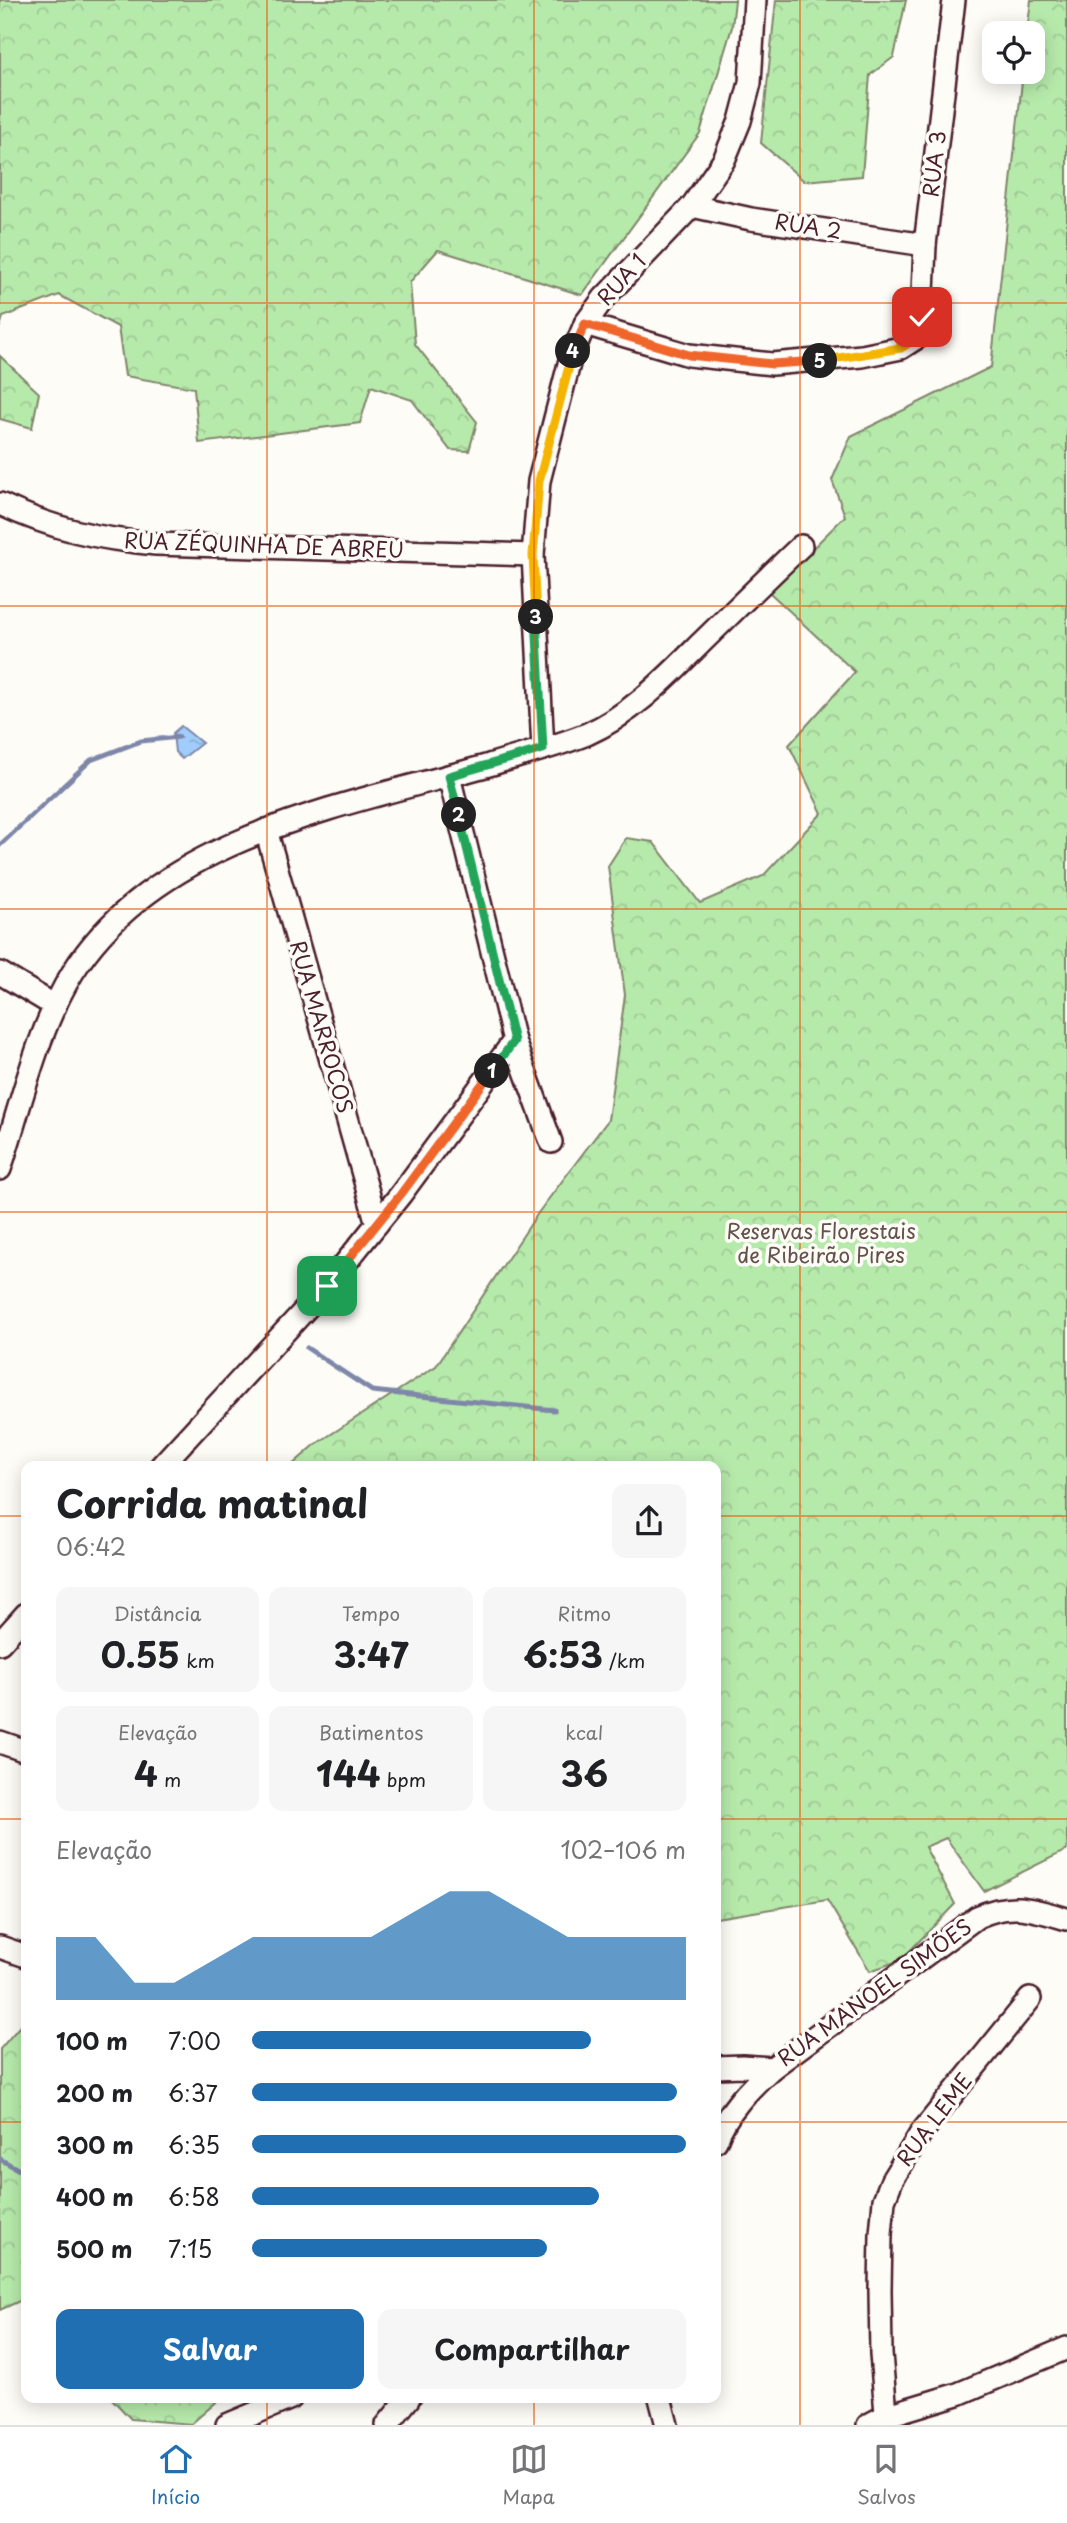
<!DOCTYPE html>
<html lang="pt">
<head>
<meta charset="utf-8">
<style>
  :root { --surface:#fff; --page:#f6f6f6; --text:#202124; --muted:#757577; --line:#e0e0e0; --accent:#1f6fb2 }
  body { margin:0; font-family:"Playpen Sans",sans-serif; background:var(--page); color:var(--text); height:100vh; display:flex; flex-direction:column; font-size:26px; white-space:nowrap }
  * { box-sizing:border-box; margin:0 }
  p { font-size:23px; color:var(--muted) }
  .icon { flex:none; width:38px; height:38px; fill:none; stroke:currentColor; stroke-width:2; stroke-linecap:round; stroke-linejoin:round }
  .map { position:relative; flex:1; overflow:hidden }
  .panel { position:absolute; left:21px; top:1461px; width:700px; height:942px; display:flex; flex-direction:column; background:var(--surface); border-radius:14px; box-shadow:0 4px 18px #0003 }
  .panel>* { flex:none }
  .tools { position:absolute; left:982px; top:21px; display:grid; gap:14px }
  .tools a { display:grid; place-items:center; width:63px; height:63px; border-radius:14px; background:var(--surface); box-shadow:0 4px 18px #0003; font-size:35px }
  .pin { position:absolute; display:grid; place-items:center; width:60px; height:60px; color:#fff; margin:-30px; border-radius:14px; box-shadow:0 4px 10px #0006 }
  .km { position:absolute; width:35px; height:35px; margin:-18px; border-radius:50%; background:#222; color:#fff; font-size:19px; line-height:35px; text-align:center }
  .round { display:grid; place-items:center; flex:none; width:74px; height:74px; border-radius:14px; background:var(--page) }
  .summary { display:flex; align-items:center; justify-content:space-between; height:119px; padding:0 35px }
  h1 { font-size:38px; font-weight:700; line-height:52px }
  .metrics { display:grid; grid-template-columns:repeat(3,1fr); gap:10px; height:119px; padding:7px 35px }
  .metrics div { display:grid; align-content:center; border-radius:14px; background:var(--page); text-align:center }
  .metrics b { font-size:35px; font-weight:700 }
  .metrics small { font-size:19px; font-weight:400 }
  .metrics p { font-size:19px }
  .chart { height:196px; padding:14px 35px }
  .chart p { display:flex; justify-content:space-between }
  .chart svg { width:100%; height:126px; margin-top:7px; fill:var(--accent); opacity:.7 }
  .cta { display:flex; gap:14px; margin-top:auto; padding:14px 35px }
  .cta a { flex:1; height:80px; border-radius:14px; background:var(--accent); color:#fff; font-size:28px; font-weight:700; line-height:80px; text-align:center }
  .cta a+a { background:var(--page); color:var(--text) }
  ul { padding:0 35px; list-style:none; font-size:23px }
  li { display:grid; grid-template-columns:112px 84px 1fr; align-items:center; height:52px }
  li i { height:18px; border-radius:9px; background:var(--accent) }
  .tabs { display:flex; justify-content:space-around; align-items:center; height:98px; border-top:2px solid var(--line); background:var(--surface); font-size:19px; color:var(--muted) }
  .tabs a { display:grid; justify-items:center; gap:4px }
  .tabs .active { color:var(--accent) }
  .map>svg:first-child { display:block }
  .forest { fill:url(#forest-crowns); stroke:#80846b; stroke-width:2 }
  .water { fill:url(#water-ripples); stroke:#7e87a8; stroke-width:2 }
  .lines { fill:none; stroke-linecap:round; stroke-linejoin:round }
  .stream { stroke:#7e87a8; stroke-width:5 }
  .minor-casing { stroke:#4a1f2b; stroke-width:26 }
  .minor { stroke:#fdfcf7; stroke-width:21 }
  .split-1-casing { stroke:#fff; stroke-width:14 }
  .split-2-casing { stroke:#fff; stroke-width:14 }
  .split-3-casing { stroke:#fff; stroke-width:14 }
  .split-4-casing { stroke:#fff; stroke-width:14 }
  .split-5-casing { stroke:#fff; stroke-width:14 }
  .split-6-casing { stroke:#fff; stroke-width:14 }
  .split-1 { stroke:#f0652b; stroke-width:9 }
  .split-2 { stroke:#22a559; stroke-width:9 }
  .split-3 { stroke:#22a559; stroke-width:9 }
  .split-4 { stroke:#f5b400; stroke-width:9 }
  .split-5 { stroke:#f0652b; stroke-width:9 }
  .split-6 { stroke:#f5b400; stroke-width:9 }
  .grid { fill:none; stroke:#e8590c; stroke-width:2; stroke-opacity:0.55 }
  .labels { text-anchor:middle; stroke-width:7; stroke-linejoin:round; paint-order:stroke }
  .street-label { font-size:21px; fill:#4a1f2b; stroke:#fdfcf7 }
  .park-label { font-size:21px; fill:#65524b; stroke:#fdfcf7 }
</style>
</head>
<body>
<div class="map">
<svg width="1067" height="2425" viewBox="0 0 1067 2425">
  <defs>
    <pattern id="forest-crowns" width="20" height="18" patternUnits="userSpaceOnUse" patternTransform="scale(1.75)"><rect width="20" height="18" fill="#b6eaab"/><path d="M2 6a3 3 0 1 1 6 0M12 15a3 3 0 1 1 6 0" fill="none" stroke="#9ec893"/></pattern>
    <pattern id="water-ripples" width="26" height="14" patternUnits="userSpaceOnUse" patternTransform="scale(1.75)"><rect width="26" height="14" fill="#a0cdfb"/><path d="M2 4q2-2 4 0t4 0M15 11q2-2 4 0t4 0" fill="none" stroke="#8bb0d7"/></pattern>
  </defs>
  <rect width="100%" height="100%" fill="#fdfcf7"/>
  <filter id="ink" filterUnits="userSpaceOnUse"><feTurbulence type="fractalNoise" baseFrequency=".0143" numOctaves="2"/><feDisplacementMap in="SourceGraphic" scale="14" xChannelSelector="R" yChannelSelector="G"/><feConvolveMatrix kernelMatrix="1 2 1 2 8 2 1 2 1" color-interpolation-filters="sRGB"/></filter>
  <g filter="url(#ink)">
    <g class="forest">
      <path d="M0 0H735L732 27 700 133 582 295 438 250 410 282 415 344 477 422 469 451 450 450 412 400 371 386 360 423 199 443 194 388 125 376 118 327 59 295 3 317 0 327Z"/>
      <path d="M776 0H906L894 57 870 75 862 176 804 181 761 143Z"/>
      <path d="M1031 0H1067V1850L984 1891 946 1838 925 1847 955 1904 901 1960 870 1971 827 1900 716 1918V1466H291L316 1444 436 1366 538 1213 608 1120 625 995 608 866 626 838 653 842 700 903 763 876 822 813 789 745 855 672 769 592 845 516 832 480 851 436 991 367 1023 72H1032V33H1027Z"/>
      <path d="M0 356 39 393 32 428 0 419Z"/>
      <path d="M26 2019V2298L0 2310V2049Z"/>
      <path d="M111 2398H221L191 2424 131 2419Z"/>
    </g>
    <path class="water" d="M181 726 202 743 182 759 175 752 173 733Z"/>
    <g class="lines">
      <g class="stream">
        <path d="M0 845 91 760 141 741 179 737"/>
        <path d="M307 1348 372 1391 554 1410"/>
        <path d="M0 2159 21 2171"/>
      </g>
      <defs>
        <g id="minor">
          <path d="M692 206 751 219 925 245"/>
          <path d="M585 324 689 355 772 364 862 356 901 348 918 337 922 317 925 245 954 0"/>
          <path d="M0 504C53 529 98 539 156 544L533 555"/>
          <path d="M543 749 533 555 539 481 570 360 585 324 604 298 692 206 724 160 740 121 750 83 755 0"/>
          <path d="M449 776 514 1041 551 1142"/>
          <path d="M266 830 377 1224"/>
          <path d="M0 973 55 1006"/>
          <path d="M0 1169C21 1105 37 1030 73 972 158 837 347 805 489 765 521 755 555 747 587 734 632 714 666 678 700 644 734 611 767 578 801 546"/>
          <path d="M161 1466 327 1286 401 1194 514 1041"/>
          <path d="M0 1643 26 1614"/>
          <path d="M0 1742 26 1751"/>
          <path d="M0 1947 26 1956"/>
          <path d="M716 2067 742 2066 772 2068"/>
          <path d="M716 2141C726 2112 750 2088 772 2068L977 1917C1011 1901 1032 1909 1067 1919"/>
          <path d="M660 2398 667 2425"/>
          <path d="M227 2425 291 2398"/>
          <path d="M387 2425 409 2398"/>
          <path d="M868 2425 885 2416 958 2394 1067 2348"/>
          <path d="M887 2425 881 2354 880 2290 881 2234 884 2200 892 2180 921 2133 1030 1999"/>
        </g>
      </defs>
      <use href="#minor" class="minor-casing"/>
      <use href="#minor" class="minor"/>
    </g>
  </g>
  <g class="lines" filter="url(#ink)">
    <defs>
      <path id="split-1" d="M327 1286 401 1194 492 1071"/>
      <path id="split-2" d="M459 815 514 1041 492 1071"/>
      <path id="split-3" d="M459 815 449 776 543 749 536 617"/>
      <path id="split-4" d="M536 617 533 555 539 481 573 351"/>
      <path id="split-5" d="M573 351 585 324 689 355 772 364 820 361"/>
      <path id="split-6" d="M820 361 901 348 918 337 922 317"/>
    </defs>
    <use href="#split-1" class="split-1-casing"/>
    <use href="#split-2" class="split-2-casing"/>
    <use href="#split-3" class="split-3-casing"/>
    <use href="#split-4" class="split-4-casing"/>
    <use href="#split-5" class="split-5-casing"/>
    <use href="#split-6" class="split-6-casing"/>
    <use href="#split-1" class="split-1"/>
    <use href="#split-2" class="split-2"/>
    <use href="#split-3" class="split-3"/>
    <use href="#split-4" class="split-4"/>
    <use href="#split-5" class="split-5"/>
    <use href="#split-6" class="split-6"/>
  </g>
  <path class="grid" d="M267 0V1466M534 0V1466M800 0V2425M0 303H1067M0 606H1067M0 909H1067M0 1212H1067M0 1516H26M716 1516H1067M0 1819H26M716 1819H1067M0 2122H26M716 2122H1067M267 2398V2425M534 2398V2425"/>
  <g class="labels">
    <g class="street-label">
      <text transform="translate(935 164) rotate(-83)" y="7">RUA 3</text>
      <text transform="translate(808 227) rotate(9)" y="7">RUA 2</text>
      <text transform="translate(622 280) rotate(-48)" y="7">RUA 1</text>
      <text transform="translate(264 546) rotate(2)" y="7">RUA ZÉQUINHA DE ABREU</text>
      <text transform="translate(321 1027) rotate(74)" y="7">RUA MARROCOS</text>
      <text transform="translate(875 1993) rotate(-36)" y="7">RUA MANOEL SIMÕES</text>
      <text transform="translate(935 2120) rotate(-53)" y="7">RUA LEME</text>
    </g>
    <g class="park-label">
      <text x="821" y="1239">Reservas Florestais<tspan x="821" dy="24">de Ribeirão Pires</tspan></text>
    </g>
  </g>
</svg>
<div class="tools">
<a><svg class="icon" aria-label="locate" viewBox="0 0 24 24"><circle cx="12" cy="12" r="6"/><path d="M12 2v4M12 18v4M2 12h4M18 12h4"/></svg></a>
</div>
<div class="pin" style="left:327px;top:1286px;background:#1e9e55"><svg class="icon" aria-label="arrive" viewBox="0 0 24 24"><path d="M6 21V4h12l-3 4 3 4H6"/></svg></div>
<div class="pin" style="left:922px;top:317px;background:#d93025"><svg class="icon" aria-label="check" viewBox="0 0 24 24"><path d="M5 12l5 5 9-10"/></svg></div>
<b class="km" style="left:492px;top:1071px">1</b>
<b class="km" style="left:459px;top:815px">2</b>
<b class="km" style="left:536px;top:617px">3</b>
<b class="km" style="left:573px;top:351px">4</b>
<b class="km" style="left:820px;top:361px">5</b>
<section class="panel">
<div class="summary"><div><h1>Corrida matinal</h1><p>06:42</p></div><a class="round"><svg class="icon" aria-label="share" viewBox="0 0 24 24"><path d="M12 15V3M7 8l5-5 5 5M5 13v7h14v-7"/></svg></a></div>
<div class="metrics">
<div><p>Distância</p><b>0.55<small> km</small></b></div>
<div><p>Tempo</p><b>3:47</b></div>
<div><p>Ritmo</p><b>6:53<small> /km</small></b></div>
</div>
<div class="metrics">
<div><p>Elevação</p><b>4<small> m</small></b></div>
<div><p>Batimentos</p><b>144<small> bpm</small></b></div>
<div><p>kcal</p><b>36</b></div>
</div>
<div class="chart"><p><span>Elevação</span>102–106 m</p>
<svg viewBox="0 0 160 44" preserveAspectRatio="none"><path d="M0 44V22L10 22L20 38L30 38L40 30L50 22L60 22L70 22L80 22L90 14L100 6L110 6L120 14L130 22L140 22L150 22L160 22V44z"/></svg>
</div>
<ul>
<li><b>100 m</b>7:00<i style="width:78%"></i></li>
<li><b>200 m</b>6:37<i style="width:98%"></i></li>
<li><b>300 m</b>6:35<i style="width:100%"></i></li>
<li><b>400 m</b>6:58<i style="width:80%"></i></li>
<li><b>500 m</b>7:15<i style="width:68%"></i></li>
</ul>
<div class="cta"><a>Salvar</a><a>Compartilhar</a></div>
</section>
</div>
<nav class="tabs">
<a class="active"><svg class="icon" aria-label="home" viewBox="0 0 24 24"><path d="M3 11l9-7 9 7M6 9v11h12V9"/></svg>Início</a>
<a><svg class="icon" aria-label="map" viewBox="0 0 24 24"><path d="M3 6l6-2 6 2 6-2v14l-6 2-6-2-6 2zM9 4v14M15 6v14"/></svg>Mapa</a>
<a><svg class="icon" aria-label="saved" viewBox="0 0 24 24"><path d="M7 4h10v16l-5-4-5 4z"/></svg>Salvos</a>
</nav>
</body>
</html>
